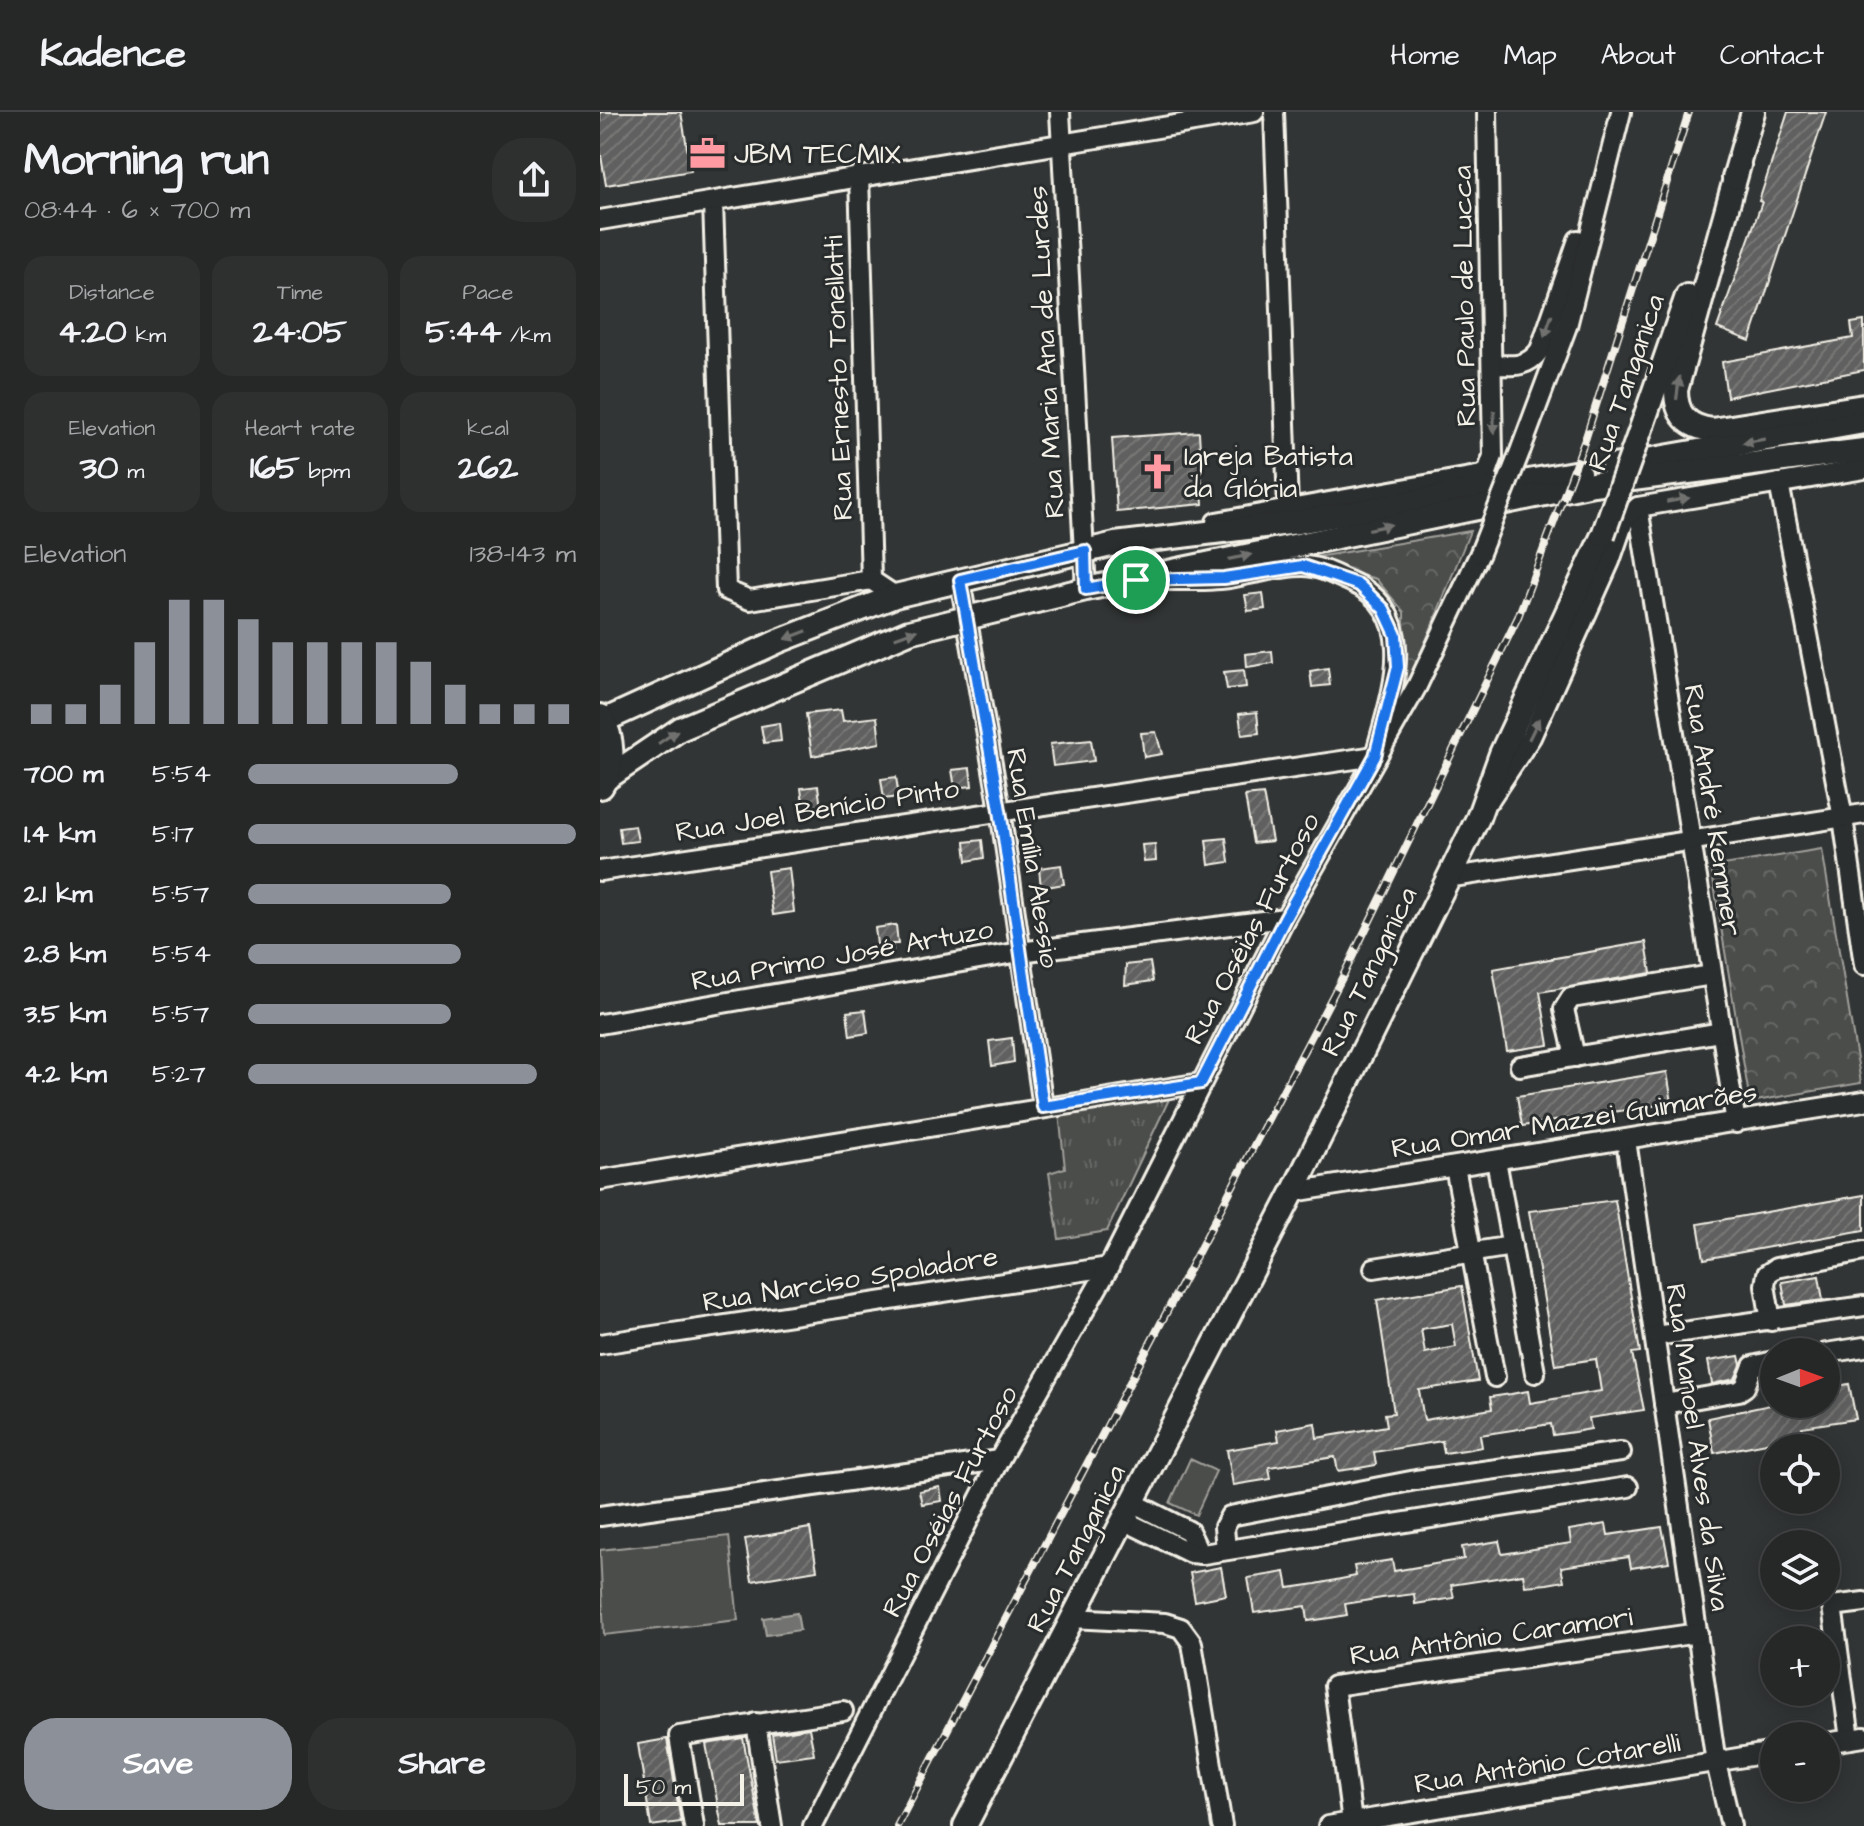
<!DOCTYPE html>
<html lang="en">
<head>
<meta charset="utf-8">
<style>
  :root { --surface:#262828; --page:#2e3030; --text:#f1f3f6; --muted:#a4a6a8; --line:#424445; --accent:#8c9099 }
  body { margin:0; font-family:"Architects Daughter",sans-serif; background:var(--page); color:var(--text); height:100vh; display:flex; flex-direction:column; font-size:30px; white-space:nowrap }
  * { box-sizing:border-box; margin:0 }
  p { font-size:26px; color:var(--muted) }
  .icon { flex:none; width:44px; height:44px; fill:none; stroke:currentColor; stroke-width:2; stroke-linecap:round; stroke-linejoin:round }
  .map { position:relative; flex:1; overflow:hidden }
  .side { display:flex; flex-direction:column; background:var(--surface); width:600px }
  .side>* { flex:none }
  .needle { width:52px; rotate:89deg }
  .tools { position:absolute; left:1160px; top:1226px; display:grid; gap:16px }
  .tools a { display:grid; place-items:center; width:80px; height:80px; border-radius:50%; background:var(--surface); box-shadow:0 4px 20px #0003,0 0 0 2px var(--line); font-size:40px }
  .scale { position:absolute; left:24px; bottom:20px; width:120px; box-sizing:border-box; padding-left:8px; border:4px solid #f4f1e8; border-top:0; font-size:22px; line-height:28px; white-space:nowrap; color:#f4f1e8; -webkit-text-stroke:6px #2a2d2e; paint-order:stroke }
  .pin { position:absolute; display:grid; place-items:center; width:68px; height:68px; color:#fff; margin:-34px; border:4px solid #fff; border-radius:50%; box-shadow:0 2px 8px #0007 }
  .round { display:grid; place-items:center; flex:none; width:84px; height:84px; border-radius:32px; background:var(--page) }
  .summary { display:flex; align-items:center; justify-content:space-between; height:136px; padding:0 24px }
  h1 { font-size:44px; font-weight:700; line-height:60px }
  .metrics { display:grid; grid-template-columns:repeat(3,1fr); gap:12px; height:136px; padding:8px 24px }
  .metrics div { display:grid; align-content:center; border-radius:20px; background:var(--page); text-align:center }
  .metrics b { font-size:34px; font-weight:700 }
  .metrics small { font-size:22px; font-weight:400 }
  .metrics p { font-size:22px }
  .chart { height:224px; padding:16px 24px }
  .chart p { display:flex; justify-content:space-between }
  .chart svg { width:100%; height:144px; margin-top:8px; stroke:var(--accent); stroke-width:6 }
  .cta { display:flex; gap:16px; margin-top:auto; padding:16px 24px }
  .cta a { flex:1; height:92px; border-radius:32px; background:var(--accent); color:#fff; font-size:32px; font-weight:700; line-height:92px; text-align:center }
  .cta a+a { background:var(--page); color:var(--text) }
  ul { padding:0 24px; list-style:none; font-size:26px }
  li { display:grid; grid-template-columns:128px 96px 1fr; align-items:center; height:60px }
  li i { height:20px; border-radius:10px; background:var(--accent) }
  header { display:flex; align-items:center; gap:48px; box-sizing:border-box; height:112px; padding:0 40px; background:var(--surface); border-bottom:2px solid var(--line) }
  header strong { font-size:38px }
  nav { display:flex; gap:44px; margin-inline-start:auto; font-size:28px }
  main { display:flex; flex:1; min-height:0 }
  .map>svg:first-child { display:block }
  .grass { fill:url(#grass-tufts); stroke:#a09f9a; stroke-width:2 }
  .park { fill:url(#park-crowns); stroke:#a09f9a; stroke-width:2 }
  .pitch { fill:#4b4d4c; stroke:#a09f9a; stroke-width:2 }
  .water { fill:#727370; stroke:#a6a5a0; stroke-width:2 }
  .building { fill:url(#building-hatch); stroke:#f4f1e8; stroke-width:2; fill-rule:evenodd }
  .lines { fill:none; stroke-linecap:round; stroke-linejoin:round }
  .minor-casing { stroke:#f4f1e8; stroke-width:24 }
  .tertiary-casing { stroke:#f4f1e8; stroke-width:28 }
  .secondary-casing { stroke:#f4f1e8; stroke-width:32 }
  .minor { stroke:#2a2d2e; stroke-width:18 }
  .tertiary { stroke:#2a2d2e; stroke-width:22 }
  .secondary { stroke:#2a2d2e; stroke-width:26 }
  .rail-casing { stroke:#f4f1e8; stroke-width:8 }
  .rail { stroke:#2a2d2e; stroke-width:5; stroke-dasharray:15; stroke-linecap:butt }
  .minor-bridge-casing { stroke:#f4f1e8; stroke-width:24; stroke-linecap:butt }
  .tertiary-bridge-casing { stroke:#f4f1e8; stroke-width:28; stroke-linecap:butt }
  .minor-bridge { stroke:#2a2d2e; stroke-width:18 }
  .tertiary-bridge { stroke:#2a2d2e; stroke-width:22 }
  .oneway { fill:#71726f }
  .route-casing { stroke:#fff; stroke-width:16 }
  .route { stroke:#1a73e8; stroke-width:10 }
  .labels { text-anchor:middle; stroke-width:6; stroke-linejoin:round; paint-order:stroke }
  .poi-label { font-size:28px; fill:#f4f1e8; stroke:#2a2d2e; text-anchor:start }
  .street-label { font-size:28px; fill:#f4f1e8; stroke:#2a2d2e }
</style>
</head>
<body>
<header>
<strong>Kadence</strong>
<nav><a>Home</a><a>Map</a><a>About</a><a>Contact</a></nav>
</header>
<main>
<section class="side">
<div class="summary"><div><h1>Morning run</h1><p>08:44 · 6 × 700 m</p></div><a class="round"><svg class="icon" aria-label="share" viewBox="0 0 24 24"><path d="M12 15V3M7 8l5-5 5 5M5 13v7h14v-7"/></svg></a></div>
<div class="metrics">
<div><p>Distance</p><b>4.20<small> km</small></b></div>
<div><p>Time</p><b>24:05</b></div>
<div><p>Pace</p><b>5:44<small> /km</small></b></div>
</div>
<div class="metrics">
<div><p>Elevation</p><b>30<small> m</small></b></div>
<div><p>Heart rate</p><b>165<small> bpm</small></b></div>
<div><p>kcal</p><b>262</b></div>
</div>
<div class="chart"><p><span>Elevation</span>138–143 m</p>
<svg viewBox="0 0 160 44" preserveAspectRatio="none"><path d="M5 44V38M15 44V38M25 44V32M35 44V19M45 44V6M55 44V6M65 44V12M75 44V19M85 44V19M95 44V19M105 44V19M115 44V25M125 44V32M135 44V38M145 44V38M155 44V38"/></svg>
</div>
<ul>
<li><b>700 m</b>5:54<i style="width:64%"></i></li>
<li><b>1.4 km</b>5:17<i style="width:100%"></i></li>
<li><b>2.1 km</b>5:57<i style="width:62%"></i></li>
<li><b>2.8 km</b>5:54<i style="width:65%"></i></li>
<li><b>3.5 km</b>5:57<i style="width:62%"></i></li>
<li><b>4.2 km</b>5:27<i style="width:88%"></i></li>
</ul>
<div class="cta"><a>Save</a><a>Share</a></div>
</section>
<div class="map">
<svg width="1264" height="1714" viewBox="0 0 1264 1714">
  <defs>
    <pattern id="grass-tufts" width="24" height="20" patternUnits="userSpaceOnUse" patternTransform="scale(2)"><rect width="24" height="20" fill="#4b4d4c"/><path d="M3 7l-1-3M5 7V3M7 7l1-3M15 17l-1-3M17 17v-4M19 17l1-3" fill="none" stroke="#666766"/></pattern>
    <pattern id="park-crowns" width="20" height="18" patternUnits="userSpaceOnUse" patternTransform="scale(2)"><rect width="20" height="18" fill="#4b4d4c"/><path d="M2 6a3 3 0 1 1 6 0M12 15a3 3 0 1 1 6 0" fill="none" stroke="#666766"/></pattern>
    <pattern id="building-hatch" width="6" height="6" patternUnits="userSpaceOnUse" patternTransform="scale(2)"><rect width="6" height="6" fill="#5f605f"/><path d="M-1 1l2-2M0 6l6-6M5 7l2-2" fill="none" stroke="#777776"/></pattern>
  </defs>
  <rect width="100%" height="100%" fill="#323535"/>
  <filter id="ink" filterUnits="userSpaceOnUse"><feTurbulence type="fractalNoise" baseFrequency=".0125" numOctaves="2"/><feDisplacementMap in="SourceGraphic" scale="16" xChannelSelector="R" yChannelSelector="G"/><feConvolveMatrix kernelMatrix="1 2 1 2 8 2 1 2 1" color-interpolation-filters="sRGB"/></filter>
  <g filter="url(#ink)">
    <path class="grass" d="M571 983 507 1119 459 1127 449 1061 465 1056 459 1001Z"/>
    <g class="park">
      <path d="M870 419 805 581 804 500 776 467 705 447Z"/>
      <path d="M1222 737 1261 971 1150 990 1111 755Z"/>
    </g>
    <g class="pitch">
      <path d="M590 1347 616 1359 596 1403 570 1391Z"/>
      <path d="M129 1424 138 1508 4 1523 0 1438Z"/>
    </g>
    <path class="water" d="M197 1501 200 1518 166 1523 163 1506Z"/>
    <g class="building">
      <path d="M0 0H81L91 59 6 73 0 38Z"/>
      <path d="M1188 0H1226L1150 229 1117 216 1162 90 1159 89Z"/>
      <path d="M1264 209V258L1127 285 1122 250 1253 226 1251 211Z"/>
      <path d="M599 320 603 392 517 400 512 326Z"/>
      <path d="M663 481 665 497 648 499 645 483Z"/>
      <path d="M672 539 673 551 647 555 646 542Z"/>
      <path d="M728 556 730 573 712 575 710 559Z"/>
      <path d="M644 558 646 575 627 577 624 560Z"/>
      <path d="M241 598 243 609 277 605 280 631 212 644 206 602Z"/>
      <path d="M657 600 659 621 642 623 639 602Z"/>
      <path d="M179 611 181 629 164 631 161 614Z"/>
      <path d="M556 620 562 642 544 645 541 621Z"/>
      <path d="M491 628 494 649 453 654 450 632Z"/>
      <path d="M370 656 372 674 355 676 352 658Z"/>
      <path d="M296 665 299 685 284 687 281 667Z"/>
      <path d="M218 674 221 696 204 698 201 676Z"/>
      <path d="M663 682 672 729 653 731 645 684Z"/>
      <path d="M35 714 38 729 21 731 19 716Z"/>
      <path d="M626 726 629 750 609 753 606 728Z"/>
      <path d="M382 728 384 746 367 749 365 730Z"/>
      <path d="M555 732 556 749 544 750 542 733Z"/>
      <path d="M461 753 464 772 441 776 439 756Z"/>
      <path d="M189 756 194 800 173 803 167 759Z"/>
      <path d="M296 813 298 832H292L293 839 278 841 275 816Z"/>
      <path d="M1046 830 1051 861 940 880 949 933 907 939 893 857Z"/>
      <path d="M550 850 553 869 525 873 526 853Z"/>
      <path d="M265 898 268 921 250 924 247 900Z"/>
      <path d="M412 926 414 950 392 954 389 929Z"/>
      <path d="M1067 960 1072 991 922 1014 917 984Z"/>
      <path d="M1264 1083V1118L1104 1147 1098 1112Z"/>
      <path d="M1015 1088 1040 1240 1032 1241 1044 1298 989 1306 991 1317 974 1320 953 1323 951 1312 880 1323 882 1335 865 1338 844 1341 842 1329 774 1340 776 1353 759 1356 738 1359 735 1345 669 1355 671 1367 633 1373 627 1338 679 1329 677 1318 715 1311 717 1326 787 1314 785 1302 794 1301 777 1188 862 1174 878 1269 819 1278 824 1308 892 1297 890 1285 911 1282 928 1279 930 1291 1001 1279 996 1247 955 1253 929 1099ZM852 1212 856 1235 825 1241 821 1217Z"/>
      <path d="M1219 1164 1223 1188 1186 1193 1182 1170Z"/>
      <path d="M1139 1244 1141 1253 1135 1267 1112 1272 1108 1249Z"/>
      <path d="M1249 1272 1256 1307 1202 1315 1204 1324 1114 1341 1108 1306 1175 1292H1226V1276Z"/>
      <path d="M340 1375 342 1389 322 1392 319 1379Z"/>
      <path d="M1006 1412 1008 1423 1062 1415 1069 1450 1031 1456 1029 1445 961 1455 964 1469 947 1472 925 1474 923 1462 851 1473 854 1486 815 1492 814 1482 782 1486 745 1492 747 1503 730 1506 708 1509 706 1494 654 1501 648 1466 685 1460 688 1476 716 1472 756 1464 754 1454 792 1448 794 1459 864 1447 862 1435 899 1429 902 1442 971 1431 969 1418Z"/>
      <path d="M210 1416 217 1458 152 1469 145 1427Z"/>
      <path d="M621 1455 626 1483 595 1489 590 1461Z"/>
      <path d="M209 1616 214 1642 176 1647 172 1622Z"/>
      <path d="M143 1626 160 1714H122L106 1632Z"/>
      <path d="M67 1627 81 1710 51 1714 38 1632Z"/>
    </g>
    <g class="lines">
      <defs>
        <g id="minor">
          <path d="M460 0 486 477"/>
          <path d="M674 0 688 396"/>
          <path d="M259 63 271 468"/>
          <path d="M113 90 126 478 150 488 271 468 295 484"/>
          <path d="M0 108 654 0"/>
          <path d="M894 253C914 254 928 255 940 238L978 128"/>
          <path d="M921 337 967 214 1021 0"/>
          <path d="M1179 371 1243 706 1264 853"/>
          <path d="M1038 395 1136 1011"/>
          <path d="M616 410 882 363 888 358 893 344 887 0"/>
          <path d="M360 468 400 698 443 995"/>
          <path d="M890 687 931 625 1010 449 1025 406 1038 395 1264 357"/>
          <path d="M0 759 775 644C790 586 825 501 749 469 735 463 719 454 703 454 679 454 653 462 629 466 607 469 584 468 561 468"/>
          <path d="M847 766 1264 702"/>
          <path d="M0 912 420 840 685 806"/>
          <path d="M975 945 964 897 971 886 1112 863"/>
          <path d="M920 954 1121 920"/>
          <path d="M1026 1028 1116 1651 1131 1714"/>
          <path d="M896 1048 935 1261"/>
          <path d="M855 1055 895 1265"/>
          <path d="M0 1068 601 971"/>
          <path d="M693 1080 1264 989"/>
          <path d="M774 1156 912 1134"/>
          <path d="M1171 1209 1165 1173 1167 1162 1176 1156 1264 1139"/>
          <path d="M1055 1224 1264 1194"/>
          <path d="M0 1232 509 1155"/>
          <path d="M1226 1241 1264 1235"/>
          <path d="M1064 1292 1139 1279 1145 1275 1153 1254 1174 1249"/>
          <path d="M532 1390 589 1419 600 1442"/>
          <path d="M0 1404 399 1348"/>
          <path d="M523 1408 590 1441 603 1442 1028 1375"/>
          <path d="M626 1438 624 1415 630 1404 816 1368 1021 1340"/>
          <path d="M472 1506 565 1511 581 1516 592 1531 622 1714"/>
          <path d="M156 1611 172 1714"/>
          <path d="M1250 1627 1232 1494 1264 1490"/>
          <path d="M1226 1631 1264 1625"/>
          <path d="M752 1710 734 1574 1098 1521"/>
          <path d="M94 1714 79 1624 243 1599"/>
          <path d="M213 1714 399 1348 509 1155 685 806 817 574 880 441"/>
          <path d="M728 1714 1174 1640"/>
        </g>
        <g id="tertiary">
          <path d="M1139 53 1076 278C1076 302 1087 315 1112 318L1264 294"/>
          <path d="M1134 66 1153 0"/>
          <path d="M1043 311 1087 184"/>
          <path d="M1013 354 1264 310"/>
          <path d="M3 609 179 529 295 484 515 432 698 410 979 360"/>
          <path d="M3 669 80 617 309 520 486 477 993 372 1264 338"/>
          <path d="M365 1714 693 1080 878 706 901 642 1003 423"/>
        </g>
        <path id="secondary" d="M0 606C11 626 14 653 0 673"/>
      </defs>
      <use href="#minor" class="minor-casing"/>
      <use href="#tertiary" class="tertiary-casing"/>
      <use href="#secondary" class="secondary-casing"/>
      <use href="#minor" class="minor"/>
      <use href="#tertiary" class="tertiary"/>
      <use href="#secondary" class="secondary"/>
      <defs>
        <path id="rail" d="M297 1714 743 864 918 505 986 325 1089 0"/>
      </defs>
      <use href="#rail" class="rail-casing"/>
      <use href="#rail" class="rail"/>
      <defs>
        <path id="minor-bridge" d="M880 441 921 337"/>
        <path id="tertiary-bridge" d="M1003 423 1043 311"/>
      </defs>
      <use href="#minor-bridge" class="minor-bridge-casing"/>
      <use href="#tertiary-bridge" class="tertiary-bridge-casing"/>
      <use href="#minor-bridge" class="minor-bridge"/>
      <use href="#tertiary-bridge" class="tertiary-bridge"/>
    </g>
    <defs><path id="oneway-solid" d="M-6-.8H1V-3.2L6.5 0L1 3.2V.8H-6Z" transform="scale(2)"/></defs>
    <g class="oneway">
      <use href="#oneway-solid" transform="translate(948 214) rotate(109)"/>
      <use href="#oneway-solid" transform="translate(1078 276) rotate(-83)"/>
      <use href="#oneway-solid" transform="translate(894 310) rotate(91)"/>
      <use href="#oneway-solid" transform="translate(1154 329) rotate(170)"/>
      <use href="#oneway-solid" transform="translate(1078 388) rotate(-10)"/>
      <use href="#oneway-solid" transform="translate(780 415) rotate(-12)"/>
      <use href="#oneway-solid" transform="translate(640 445) rotate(-12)"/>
      <use href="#oneway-solid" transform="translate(306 522) rotate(-19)"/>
      <use href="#oneway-solid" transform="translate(196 523) rotate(159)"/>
      <use href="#oneway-solid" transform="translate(934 617) rotate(-64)"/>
      <use href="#oneway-solid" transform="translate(68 625) rotate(-34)"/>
    </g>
  </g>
  <g class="lines" filter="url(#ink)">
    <defs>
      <path id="route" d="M485 439 486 477 536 468 624 466 703 454 759 473 784 497 796 523 798 555 775 644 685 806 601 971 443 995 400 698 360 468Z"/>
    </defs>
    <use href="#route" class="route-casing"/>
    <use href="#route" class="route"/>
  </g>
  <defs>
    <symbol id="office-bare" viewBox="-9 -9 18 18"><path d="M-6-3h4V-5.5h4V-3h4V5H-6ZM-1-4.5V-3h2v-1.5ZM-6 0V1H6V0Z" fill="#ff9aa2" stroke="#2a2d2e" stroke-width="2.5" paint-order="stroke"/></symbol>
    <symbol id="church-bare" viewBox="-9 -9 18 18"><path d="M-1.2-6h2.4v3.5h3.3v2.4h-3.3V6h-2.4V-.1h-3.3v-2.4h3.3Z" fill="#ff9aa2" stroke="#2a2d2e" stroke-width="2.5" paint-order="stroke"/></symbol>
  </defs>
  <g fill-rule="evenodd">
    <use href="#office-bare" x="82" y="16" width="51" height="51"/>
    <use href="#church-bare" x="532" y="334" width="51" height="51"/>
  </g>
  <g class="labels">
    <g class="poi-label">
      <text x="134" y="51">JBM TECMIX</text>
      <text x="584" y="353">Igreja Batista<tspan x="584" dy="32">da Glória</tspan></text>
    </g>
    <g class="street-label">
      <text transform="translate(863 184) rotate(-91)" y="10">Rua Paulo de Lucca</text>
      <text transform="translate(445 240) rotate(-93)" y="10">Rua Maria Ana de Lurdes</text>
      <text transform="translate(237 266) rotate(-92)" y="10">Rua Ernesto Tonellatti</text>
      <text transform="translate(1025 270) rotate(-71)" y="10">Rua Tanganica</text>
      <text transform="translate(217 697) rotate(-9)" y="10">Rua Joel Benício Pinto</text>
      <text transform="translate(1114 698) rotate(81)" y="10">Rua André Kemmer</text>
      <text transform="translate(434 746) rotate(81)" y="10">Rua Emília Alessio</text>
      <text transform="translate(651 816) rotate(-62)" y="10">Rua Oséias Furtoso</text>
      <text transform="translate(242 842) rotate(-10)" y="10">Rua Primo José Artuzo</text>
      <text transform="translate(768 859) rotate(-64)" y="10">Rua Tanganica</text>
      <text transform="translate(974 1007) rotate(-9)" y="10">Rua Omar Mazzei Guimarães</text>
      <text transform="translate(250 1166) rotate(-9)" y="10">Rua Narciso Spoladore</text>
      <text transform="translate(1099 1335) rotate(82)" y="10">Rua Manoel Alves da Silva</text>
      <text transform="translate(349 1389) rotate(-62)" y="10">Rua Oséias Furtoso</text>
      <text transform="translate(475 1436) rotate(-63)" y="10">Rua Tanganica</text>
      <text transform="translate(891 1523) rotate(-8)" y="10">Rua Antônio Caramori</text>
      <text transform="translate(947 1650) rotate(-9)" y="10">Rua Antônio Cotarelli</text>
    </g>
  </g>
</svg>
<div class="tools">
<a><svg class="needle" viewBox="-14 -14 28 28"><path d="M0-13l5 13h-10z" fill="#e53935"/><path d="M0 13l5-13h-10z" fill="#a4a6a8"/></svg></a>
<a><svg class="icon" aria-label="locate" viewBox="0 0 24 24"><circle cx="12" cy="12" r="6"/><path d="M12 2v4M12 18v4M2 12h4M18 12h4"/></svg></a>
<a><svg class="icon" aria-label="layers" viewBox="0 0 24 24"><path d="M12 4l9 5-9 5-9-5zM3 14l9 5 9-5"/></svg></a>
<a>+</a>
<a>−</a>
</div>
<div class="scale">50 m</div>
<div class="pin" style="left:536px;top:468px;background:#1e9e55"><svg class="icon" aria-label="arrive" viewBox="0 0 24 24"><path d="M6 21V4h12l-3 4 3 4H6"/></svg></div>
</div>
</main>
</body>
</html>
